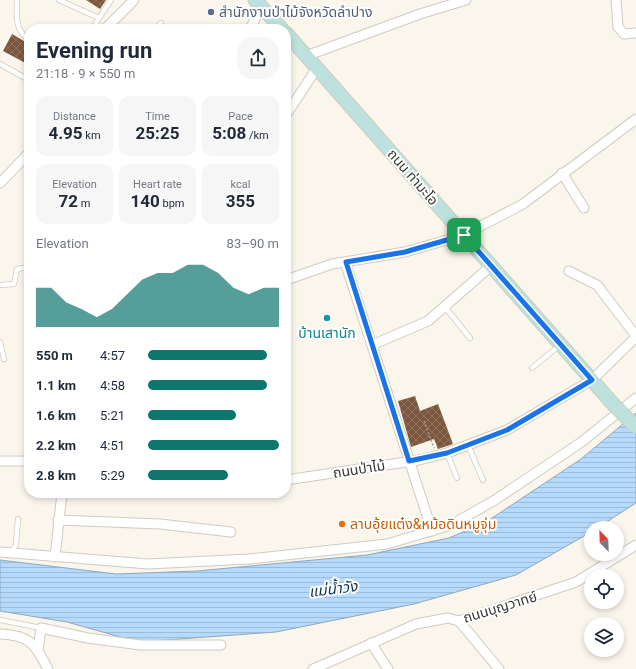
<!DOCTYPE html>
<html lang="en">
<head>
<meta charset="utf-8">
<style>
  :root { --surface:#fff; --page:#f6f6f7; --text:#1f2937; --muted:#747a83; --accent:#0f766e }
  body { margin:0; font-family:Roboto,"Noto Sans Thai",sans-serif; background:var(--page); color:var(--text); height:100vh; display:flex; flex-direction:column; font-size:15px; white-space:nowrap }
  * { box-sizing:border-box; margin:0 }
  p { font-size:13px; color:var(--muted) }
  .icon { flex:none; width:22px; height:22px; fill:none; stroke:currentColor; stroke-width:2; stroke-linecap:round; stroke-linejoin:round }
  .map { position:relative; flex:1; overflow:hidden }
  .details { position:absolute; left:24px; top:24px; width:267px; height:474px; display:flex; flex-direction:column; background:var(--surface); border-radius:16px; box-shadow:0 2px 6px #0003 }
  .details>* { flex:none }
  .needle { width:26px; rotate:337deg }
  .fabs { position:absolute; left:584px; top:521px; display:grid; gap:8px }
  .fabs a { display:grid; place-items:center; width:40px; height:40px; border-radius:50%; background:var(--surface); box-shadow:0 2px 6px #0003; font-size:20px }
  .pin { position:absolute; display:grid; place-items:center; width:34px; height:34px; color:#fff; margin:-17px; border-radius:8px; box-shadow:0 2px 6px #0006 }
  .round { display:grid; place-items:center; flex:none; width:42px; height:42px; border-radius:16px; background:var(--page) }
  .head { display:flex; align-items:center; justify-content:space-between; height:68px; padding:0 12px }
  h1 { font-size:22px; font-weight:700; line-height:30px }
  .stats { display:grid; grid-template-columns:repeat(3,1fr); gap:6px; height:68px; padding:4px 12px }
  .stats div { display:grid; align-content:center; border-radius:10px; background:var(--page); text-align:center }
  .stats b { font-size:17px; font-weight:700 }
  .stats small { font-size:11px; font-weight:400 }
  .stats p { font-size:11px }
  .chart { height:112px; padding:8px 12px }
  .chart p { display:flex; justify-content:space-between }
  .chart svg { width:100%; height:72px; margin-top:4px; fill:var(--accent); opacity:.7 }
  ul { padding:0 12px; list-style:none; font-size:13px }
  li { display:grid; grid-template-columns:64px 48px 1fr; align-items:center; height:30px }
  li i { height:10px; border-radius:5px; background:var(--accent) }
  .map>svg:first-child { display:block }
  .water { fill:url(#water-rules); stroke:#8fa8bf }
  .building { fill:url(#building-cross-hatch) }
  .lines { fill:none; stroke-linecap:round; stroke-linejoin:round }
  .lane-casing { stroke:#cfcbc1; stroke-width:6 }
  .street-casing { stroke:#cfcbc1; stroke-width:11 }
  .secondary-casing { stroke:#cfcbc1; stroke-width:15 }
  .path { stroke:#a3a099; stroke-width:1.5; stroke-dasharray:2 2; stroke-linecap:butt }
  .lane { stroke:#fff; stroke-width:4.5 }
  .street { stroke:#fff; stroke-width:9 }
  .secondary { stroke:#bde1dc; stroke-width:13 }
  .secondary-bridge-casing { stroke:#cfcbc1; stroke-width:15; stroke-linecap:butt }
  .secondary-bridge { stroke:#bde1dc; stroke-width:13 }
  .route-casing { stroke:#fff; stroke-width:8 }
  .route { stroke:#1a73e8; stroke-width:5 }
  .service-dot { fill:#5c6f8a; stroke:#fff; stroke-width:1.5 }
  .culture-dot { fill:#0f9aa8; stroke:#fff; stroke-width:1.5 }
  .food-dot { fill:#e8710a; stroke:#fff; stroke-width:1.5 }
  .labels { text-anchor:middle; stroke-width:4; stroke-linejoin:round; paint-order:stroke }
  .service-label { font-size:14px; fill:#4e5e75; stroke:#fff; text-anchor:start }
  .street-label { font-size:14px; fill:#363430; stroke:#fff }
  .culture-label { font-size:14px; fill:#0d838f; stroke:#fff }
  .food-label { font-size:14px; fill:#c56008; stroke:#fff; text-anchor:start }
  .water-label { font-size:15px; font-style:italic; fill:#063151; stroke:#fff }
</style>
</head>
<body>
<div class="map">
<svg width="636" height="669" viewBox="0 0 636 669">
  <defs>
    <pattern id="water-rules" width="6" height="5" patternUnits="userSpaceOnUse"><rect width="6" height="5" fill="#b5dafc"/><path d="M0 2.5h6" fill="none" stroke="#9cbcd8"/></pattern>
    <pattern id="building-cross-hatch" width="8" height="8" patternUnits="userSpaceOnUse"><rect width="8" height="8" fill="#7c573e"/><path d="M0 0l8 8M0 8l8-8" fill="none" stroke="#8e725f"/></pattern>
  </defs>
  <rect width="100%" height="100%" fill="#faf6ec"/>
  <path class="water" d="M636 413V503L597 528H591V532L516 575 414 604 276 632 138 642 67 622 0 611V560L116 574 197 571 367 555 449 538 486 522 581 459Z"/>
  <g class="building">
    <path d="M86 0H106L100 9Z"/>
    <path d="M12 34 29 44V65L3 51Z"/>
    <path d="M415 396 420 411 438 404 453 444 438 449 434 439 411 447 398 401Z"/>
  </g>
  <g class="lines">
    <defs>
      <g id="lane">
        <path d="M17 0C17 16 14 29 29 40"/>
        <path d="M59 0 99 18"/>
        <path d="M93 29 99 18 111 0"/>
        <path d="M155 29 161 23"/>
        <path d="M0 64 29 80"/>
        <path d="M0 285 14 284 17 269 29 267"/>
        <path d="M445 307 470 338"/>
        <path d="M0 342 4 359"/>
        <path d="M532 368 560 345"/>
        <path d="M468 445 483 480"/>
        <path d="M447 453 457 478"/>
        <path d="M10 553 16 545 18 519"/>
        <path d="M0 620 41 628"/>
      </g>
      <g id="street">
        <path d="M616 0 618 27 624 34 636 33"/>
        <path d="M105 29 134 0"/>
        <path d="M250 29 261 7"/>
        <path d="M306 56 420 14 466 0"/>
        <path d="M286 115 317 68"/>
        <path d="M562 173 584 208"/>
        <path d="M0 183 29 153"/>
        <path d="M345 262 432 531"/>
        <path d="M569 271 597 285 636 336"/>
        <path d="M286 280 332 264 405 252 464 235 523 204 636 119"/>
        <path d="M372 345 428 321 491 266"/>
        <path d="M0 461H29"/>
        <path d="M286 480 419 460 447 453 507 430 592 380 636 337"/>
        <path d="M58 520 160 524 231 532"/>
        <path d="M0 552 148 564 249 559 387 544 451 525 495 500 583 441 636 398"/>
        <path d="M55 557 62 493"/>
        <path d="M459 621 499 669"/>
        <path d="M0 634C30 635 35 644 48 669"/>
        <path d="M371 643 388 669"/>
        <path d="M38 650 41 628 88 638 140 645H221"/>
        <path d="M313 669 416 624 448 618 459 621 576 582 636 545"/>
      </g>
      <g id="secondary">
        <path d="M255 0 282 29"/>
        <path d="M286 33 613 404"/>
      </g>
    </defs>
    <use href="#lane" class="lane-casing"/>
    <use href="#street" class="street-casing"/>
    <use href="#secondary" class="secondary-casing"/>
    <path class="path" d="M424 421 434 448"/>
    <use href="#lane" class="lane"/>
    <use href="#street" class="street"/>
    <use href="#secondary" class="secondary"/>
    <defs>
      <path id="secondary-bridge" d="M613 404 636 427"/>
    </defs>
    <use href="#secondary-bridge" class="secondary-bridge-casing"/>
    <use href="#secondary-bridge" class="secondary-bridge"/>
  </g>
  <g class="lines">
    <defs>
      <path id="route" d="M464 235 592 380 507 430 447 453 409 461 346 262 405 252Z"/>
    </defs>
    <use href="#route" class="route-casing"/>
    <use href="#route" class="route"/>
  </g>
  <circle class="service-dot" cx="211" cy="12" r="4"/>
  <circle class="culture-dot" cx="327" cy="318" r="4"/>
  <circle class="food-dot" cx="342" cy="524" r="4"/>
  <g class="labels">
    <g class="service-label">
      <text x="219" y="17">สำนักงานป่าไม้จังหวัดลำปาง</text>
    </g>
    <g class="street-label">
      <text transform="translate(413 177) rotate(49)" y="5">ถนน ท่ามะโอ</text>
      <text transform="translate(359 469) rotate(-9)" y="5">ถนนป่าไม้</text>
      <text transform="translate(500 607) rotate(-17)" y="5">ถนนบุญวาทย์</text>
    </g>
    <g class="culture-label">
      <text x="327" y="338">บ้านเสานัก</text>
    </g>
    <g class="food-label">
      <text x="350" y="529">ลาบอุ้ยแต๋ง&amp;หม้อดินหมูจุ่ม</text>
    </g>
    <g class="water-label">
      <text transform="translate(333 589) rotate(-7)" y="5">แม่น้ำวัง</text>
    </g>
  </g>
</svg>
<div class="fabs">
<a><svg class="needle" viewBox="-14 -14 28 28"><path d="M0-13l5 13h-10z" fill="#e53935"/><path d="M0 13l5-13h-10z" fill="#747a83"/></svg></a>
<a><svg class="icon" aria-label="locate" viewBox="0 0 24 24"><circle cx="12" cy="12" r="6"/><path d="M12 2v4M12 18v4M2 12h4M18 12h4"/></svg></a>
<a><svg class="icon" aria-label="layers" viewBox="0 0 24 24"><path d="M12 4l9 5-9 5-9-5zM3 14l9 5 9-5"/></svg></a>
</div>
<div class="pin" style="left:464px;top:235px;background:#1e9e55"><svg class="icon" aria-label="arrive" viewBox="0 0 24 24"><path d="M6 21V4h12l-3 4 3 4H6"/></svg></div>
<section class="details">
<div class="head"><div><h1>Evening run</h1><p>21:18 · 9 × 550 m</p></div><a class="round"><svg class="icon" aria-label="share" viewBox="0 0 24 24"><path d="M12 15V3M7 8l5-5 5 5M5 13v7h14v-7"/></svg></a></div>
<div class="stats">
<div><p>Distance</p><b>4.95<small> km</small></b></div>
<div><p>Time</p><b>25:25</b></div>
<div><p>Pace</p><b>5:08<small> /km</small></b></div>
</div>
<div class="stats">
<div><p>Elevation</p><b>72<small> m</small></b></div>
<div><p>Heart rate</p><b>140<small> bpm</small></b></div>
<div><p>kcal</p><b>355</b></div>
</div>
<div class="chart"><p><span>Elevation</span>83–90 m</p>
<svg viewBox="0 0 160 44" preserveAspectRatio="none"><path d="M0 44V20L10 20L20 29L30 33L40 38L50 33L60 24L70 15L80 11L90 11L100 6L110 6L120 11L130 20L140 24L150 20L160 20V44z"/></svg>
</div>
<ul>
<li><b>550 m</b>4:57<i style="width:91%"></i></li>
<li><b>1.1 km</b>4:58<i style="width:91%"></i></li>
<li><b>1.6 km</b>5:21<i style="width:67%"></i></li>
<li><b>2.2 km</b>4:51<i style="width:100%"></i></li>
<li><b>2.8 km</b>5:29<i style="width:61%"></i></li>
</ul>
</section>
</div>
</body>
</html>
